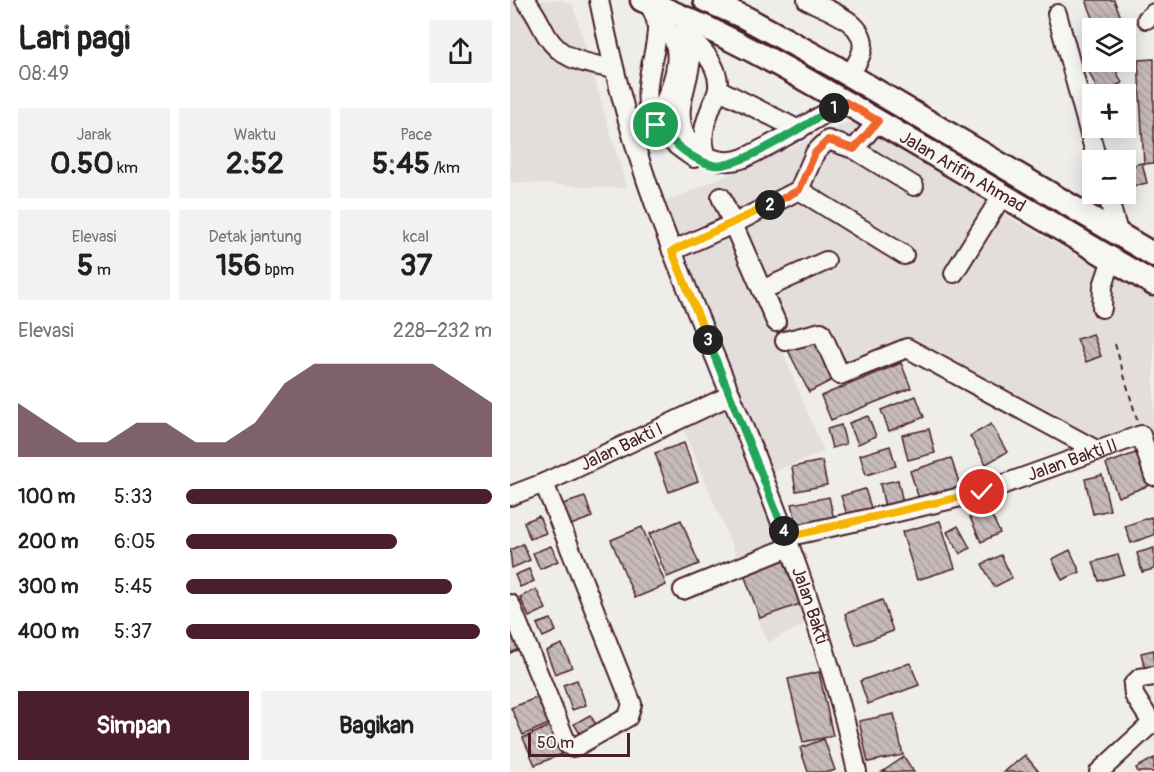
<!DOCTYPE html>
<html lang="id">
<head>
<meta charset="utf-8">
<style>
  :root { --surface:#fff; --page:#f2f2f2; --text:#202124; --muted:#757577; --accent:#4a1f2b }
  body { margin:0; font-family:Pangolin,sans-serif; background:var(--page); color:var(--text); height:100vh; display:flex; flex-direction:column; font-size:22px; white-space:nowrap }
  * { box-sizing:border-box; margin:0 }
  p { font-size:20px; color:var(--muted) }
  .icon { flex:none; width:33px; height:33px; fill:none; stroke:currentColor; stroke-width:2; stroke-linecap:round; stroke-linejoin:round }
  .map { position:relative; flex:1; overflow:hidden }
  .details { display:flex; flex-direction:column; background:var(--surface); width:510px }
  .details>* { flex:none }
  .fabs { position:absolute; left:572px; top:18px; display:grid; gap:12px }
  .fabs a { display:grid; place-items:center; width:54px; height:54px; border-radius:0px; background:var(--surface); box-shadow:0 3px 15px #0003; font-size:30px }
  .scale { position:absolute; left:18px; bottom:15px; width:102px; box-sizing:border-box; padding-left:6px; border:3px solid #4a1f2b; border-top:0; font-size:16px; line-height:21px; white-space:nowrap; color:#4a1f2b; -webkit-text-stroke:4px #f6f6f2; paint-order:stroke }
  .pin { position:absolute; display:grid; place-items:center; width:51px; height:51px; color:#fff; margin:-26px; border:3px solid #fff; border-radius:50%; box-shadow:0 2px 6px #0007 }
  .km { position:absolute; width:30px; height:30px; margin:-15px; border-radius:50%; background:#222; color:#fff; font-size:16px; line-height:30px; text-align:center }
  .round { display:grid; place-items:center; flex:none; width:63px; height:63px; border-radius:0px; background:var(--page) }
  .summary { display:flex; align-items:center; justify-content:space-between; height:102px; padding:0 18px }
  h1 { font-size:33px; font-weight:800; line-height:45px }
  .stats { display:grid; grid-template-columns:repeat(3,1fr); gap:9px; height:102px; padding:6px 18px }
  .stats div { display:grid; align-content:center; border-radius:0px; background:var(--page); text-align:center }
  .stats b { font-size:30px; font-weight:800 }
  .stats small { font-size:16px; font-weight:400 }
  .stats p { font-size:16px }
  .chart { height:168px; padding:12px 18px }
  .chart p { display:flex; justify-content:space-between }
  .chart svg { width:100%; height:108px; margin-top:6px; fill:var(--accent); opacity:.7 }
  .primary-button { display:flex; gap:12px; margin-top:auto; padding:12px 18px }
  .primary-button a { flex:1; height:69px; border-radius:0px; background:var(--accent); color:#fff; font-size:24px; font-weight:800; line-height:69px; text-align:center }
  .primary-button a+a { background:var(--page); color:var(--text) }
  ul { padding:0 18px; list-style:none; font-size:20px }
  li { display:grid; grid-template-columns:96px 72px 1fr; align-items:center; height:45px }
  li i { height:15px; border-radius:8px; background:var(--accent) }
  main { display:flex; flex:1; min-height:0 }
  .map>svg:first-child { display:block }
  .built { fill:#e3dedc }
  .building { fill:url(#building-back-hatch); stroke:#4a1f2b; stroke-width:1.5 }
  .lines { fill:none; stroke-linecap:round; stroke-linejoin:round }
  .minor-casing { stroke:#4a1f2b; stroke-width:22 }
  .major-casing { stroke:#4a1f2b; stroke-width:27 }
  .path { stroke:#4a1f2b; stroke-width:2; stroke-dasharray:6 4.5; stroke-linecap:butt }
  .minor { stroke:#f6f6f2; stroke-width:18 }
  .major { stroke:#f6f6f2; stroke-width:22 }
  .split-1-casing { stroke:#fff; stroke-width:12 }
  .split-2-casing { stroke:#fff; stroke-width:12 }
  .split-3-casing { stroke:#fff; stroke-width:12 }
  .split-4-casing { stroke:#fff; stroke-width:12 }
  .split-5-casing { stroke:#fff; stroke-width:12 }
  .split-1 { stroke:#22a559; stroke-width:8 }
  .split-2 { stroke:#f0652b; stroke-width:8 }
  .split-3 { stroke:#f5b400; stroke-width:8 }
  .split-4 { stroke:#22a559; stroke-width:8 }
  .split-5 { stroke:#f5b400; stroke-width:8 }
  .labels { text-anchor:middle; stroke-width:4.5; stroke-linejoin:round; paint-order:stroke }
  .street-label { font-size:18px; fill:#4a1f2b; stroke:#f6f6f2 }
</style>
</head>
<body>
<main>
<section class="details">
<div class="summary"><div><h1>Lari pagi</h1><p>08:49</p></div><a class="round"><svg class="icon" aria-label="share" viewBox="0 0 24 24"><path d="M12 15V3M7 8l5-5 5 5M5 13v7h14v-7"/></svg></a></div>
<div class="stats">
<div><p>Jarak</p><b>0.50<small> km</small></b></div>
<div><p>Waktu</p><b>2:52</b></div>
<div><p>Pace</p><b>5:45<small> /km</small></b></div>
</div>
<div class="stats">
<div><p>Elevasi</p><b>5<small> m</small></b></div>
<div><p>Detak jantung</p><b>156<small> bpm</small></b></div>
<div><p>kcal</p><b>37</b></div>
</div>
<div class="chart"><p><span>Elevasi</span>228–232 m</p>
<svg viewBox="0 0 160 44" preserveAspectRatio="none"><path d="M0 44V22L10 30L20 38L30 38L40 30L50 30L60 38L70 38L80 30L90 14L100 6L110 6L120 6L130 6L140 6L150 14L160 22V44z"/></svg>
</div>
<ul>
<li><b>100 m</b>5:33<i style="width:100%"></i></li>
<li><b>200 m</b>6:05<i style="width:69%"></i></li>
<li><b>300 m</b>5:45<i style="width:87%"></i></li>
<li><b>400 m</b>5:37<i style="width:96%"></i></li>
</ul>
<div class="primary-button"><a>Simpan</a><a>Bagikan</a></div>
</section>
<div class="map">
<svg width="644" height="772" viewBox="0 0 644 772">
  <defs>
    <pattern id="building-back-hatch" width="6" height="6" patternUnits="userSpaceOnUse" patternTransform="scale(1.5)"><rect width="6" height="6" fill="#c6babb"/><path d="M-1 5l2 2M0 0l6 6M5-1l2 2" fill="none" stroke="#ac9fa1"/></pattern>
  </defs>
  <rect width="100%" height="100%" fill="#efedea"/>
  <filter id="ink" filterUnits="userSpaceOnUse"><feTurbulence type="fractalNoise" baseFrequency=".0167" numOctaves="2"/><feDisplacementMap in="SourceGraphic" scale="12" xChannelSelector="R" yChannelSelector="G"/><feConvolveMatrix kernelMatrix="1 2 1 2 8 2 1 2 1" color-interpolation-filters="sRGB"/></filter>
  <g filter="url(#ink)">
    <g class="built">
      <path d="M0 0H51L63 5 117 189 0 182Z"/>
      <path d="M347 119 502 219 644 299V470L626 429 577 447 392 342 323 368 268 340 314 452 259 473 150 204Z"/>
      <path d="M217 407 299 622 257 643 228 560 168 417Z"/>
    </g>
    <g class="building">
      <path d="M576 0H604L615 27 610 28H587Z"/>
      <path d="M644 59V163L634 164 628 60Z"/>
      <path d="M602 62 612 83 589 93 579 72Z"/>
      <path d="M632 163 637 183 615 188V167Z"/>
      <path d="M583 334 591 356 576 362 567 339Z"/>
      <path d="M306 337 326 378 299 392 278 350Z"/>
      <path d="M391 363 401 388 321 420 311 396Z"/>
      <path d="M406 396 414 417 379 431 371 410Z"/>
      <path d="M358 416 366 436 348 444 339 423Z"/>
      <path d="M481 424 497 452 476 464 460 436Z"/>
      <path d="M331 425 336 444 322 448 317 429Z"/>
      <path d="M419 429 425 453 398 460 392 435Z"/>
      <path d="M174 443 188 481 159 492 145 453Z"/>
      <path d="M380 446 386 466 356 475 350 455Z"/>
      <path d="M628 452 640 485 608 497 596 464Z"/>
      <path d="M441 458 451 489 410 502 400 471Z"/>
      <path d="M312 461 317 485 286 491 282 467Z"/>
      <path d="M592 475 600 510 583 514 575 479Z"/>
      <path d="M388 480 394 508 376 512 370 484Z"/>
      <path d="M355 489 363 514 339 521 331 496Z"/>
      <path d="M75 497 82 517 61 525 53 504Z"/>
      <path d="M319 497 325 524 288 531 282 504Z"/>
      <path d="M477 506 490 533 471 542 459 515Z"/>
      <path d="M29 516 36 533 20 539 14 522Z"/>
      <path d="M641 517 644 527V535L621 543 615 526Z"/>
      <path d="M171 520 189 564 157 577 139 534Z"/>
      <path d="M430 521 445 568 407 580 392 532Z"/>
      <path d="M448 526 460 548 450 554 437 532Z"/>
      <path d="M132 527 156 585 125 598 101 540Z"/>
      <path d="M13 544 20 560 2 568 0 550Z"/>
      <path d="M41 546 48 561 30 569 23 553Z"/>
      <path d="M644 548V569L632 572 627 553Z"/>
      <path d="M560 550 570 572 552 580 542 559Z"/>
      <path d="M271 554 290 604 250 618 232 569Z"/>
      <path d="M491 555 502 578 484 587 472 564Z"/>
      <path d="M608 555 614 574 589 581 583 562Z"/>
      <path d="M19 569 24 581 10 587 5 575Z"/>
      <path d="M26 589 36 609 19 617 10 597Z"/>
      <path d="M372 600 383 631 346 645 335 614Z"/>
      <path d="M41 619 46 631 33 637 27 624Z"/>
      <path d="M0 623 11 648 0 653Z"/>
      <path d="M52 644 62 667 45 674 36 651Z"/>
      <path d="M644 650V675L637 677 631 653Z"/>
      <path d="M400 663 409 685 358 704 350 681Z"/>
      <path d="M309 672 323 736 293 742 278 679Z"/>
      <path d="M67 680 76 705 62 710 53 685Z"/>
      <path d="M28 697 39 724 13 735 1 708Z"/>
      <path d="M384 714 393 755 358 762 349 721Z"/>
      <path d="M80 715 89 729 73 738 64 724Z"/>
      <path d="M40 726 52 754 25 765 13 738Z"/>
      <path d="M314 739 325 770 320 772H298L290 748Z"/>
      <path d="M515 755 529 772H494Z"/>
      <path d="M394 757 404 772H372Z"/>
      <path d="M644 758V772H628L626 768Z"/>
    </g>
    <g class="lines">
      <defs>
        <g id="minor">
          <path d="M15 0C25 11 30 24 37 36 52 61 77 63 103 69"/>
          <path id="s1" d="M89 0C103 69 121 139 145 205 165 261 188 315 210 369 264 501 317 633 347 772"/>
          <path d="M297 0C318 10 362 24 351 54 348 62 343 69 340 76"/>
          <path d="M138 3C150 22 148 30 144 52 131 109 134 124 184 158"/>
          <path d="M169 14C192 53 177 68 171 107 169 124 174 138 186 149 196 157 208 162 220 161 232 161 244 153 254 148 282 134 308 117 335 102"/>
          <path d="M547 14 587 160"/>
          <path d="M146 18C153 25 160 32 164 41 174 67 154 101 146 125"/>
          <path d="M637 19 644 13"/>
          <path d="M180 38C194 50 210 68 208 89 207 93 205 99 203 102 196 121 189 136 197 156"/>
          <path d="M208 89 289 130"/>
          <path d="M344 149 368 121"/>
          <path d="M289 190 305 153 318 140 344 149 404 186"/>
          <path d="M597 194 609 235"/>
          <path d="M211 197 266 322"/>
          <path d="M162 251 223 224 289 190 394 255"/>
          <path d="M444 273 493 194"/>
          <path d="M252 290 316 261"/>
          <path d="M592 308 593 286 602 259"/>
          <path d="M275 341 311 332 330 375 397 348 588 451"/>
          <path id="s2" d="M0 496 34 483 221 395"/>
          <path id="s3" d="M276 537 375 515 472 492 631 435 644 476"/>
          <path d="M173 590 280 547"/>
          <path d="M0 604 57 744 62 747 67 746 118 717 122 704 34 483"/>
          <path d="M589 772 642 723 624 695 623 685 630 678 644 676"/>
        </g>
        <g id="major">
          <path id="s4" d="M132 0C222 35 306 85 389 134 474 184 559 234 644 284"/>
          <path d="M195 0 236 18 322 65 644 255"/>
        </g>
      </defs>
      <use href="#minor" class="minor-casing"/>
      <use href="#major" class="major-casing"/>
      <path class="path" d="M605 344 627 420"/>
      <use href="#minor" class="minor"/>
      <use href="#major" class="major"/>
    </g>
  </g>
  <g class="lines" filter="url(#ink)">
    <defs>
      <path id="split-1" d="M146 125C162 141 180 160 203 165 229 170 299 122 324 108"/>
      <path id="split-2" d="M260 205 289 190 305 153 318 140 344 149 368 121 335 102 324 108"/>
      <path id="split-3" d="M198 340 162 251 260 205"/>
      <path id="split-4" d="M198 340 274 531"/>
      <path id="split-5" d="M274 531 276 537 472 492"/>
    </defs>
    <use href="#split-1" class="split-1-casing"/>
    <use href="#split-2" class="split-2-casing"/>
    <use href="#split-3" class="split-3-casing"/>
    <use href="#split-4" class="split-4-casing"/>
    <use href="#split-5" class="split-5-casing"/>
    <use href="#split-1" class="split-1"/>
    <use href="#split-2" class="split-2"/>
    <use href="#split-3" class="split-3"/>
    <use href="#split-4" class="split-4"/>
    <use href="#split-5" class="split-5"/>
  </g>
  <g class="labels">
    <g class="street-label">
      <text dy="6" stroke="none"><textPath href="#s4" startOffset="364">Jalan Arifin Ahmad</textPath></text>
      <text dy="6" stroke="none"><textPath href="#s2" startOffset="122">Jalan Bakti I</textPath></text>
      <text dy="6" stroke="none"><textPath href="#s3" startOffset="297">Jalan Bakti II</textPath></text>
      <text dy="6" stroke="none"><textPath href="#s1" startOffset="642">Jalan Bakti</textPath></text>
    </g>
  </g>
</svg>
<div class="fabs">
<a><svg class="icon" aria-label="layers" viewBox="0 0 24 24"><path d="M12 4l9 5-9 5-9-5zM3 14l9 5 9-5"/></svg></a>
<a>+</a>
<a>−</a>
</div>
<div class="scale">50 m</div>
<div class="pin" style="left:146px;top:125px;background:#1e9e55"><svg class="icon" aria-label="arrive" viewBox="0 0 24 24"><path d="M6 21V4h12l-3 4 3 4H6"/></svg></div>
<div class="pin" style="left:472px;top:492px;background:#d93025"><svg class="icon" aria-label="check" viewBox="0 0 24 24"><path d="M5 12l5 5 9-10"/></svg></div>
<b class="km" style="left:324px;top:108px">1</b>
<b class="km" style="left:260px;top:205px">2</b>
<b class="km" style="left:198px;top:340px">3</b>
<b class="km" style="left:274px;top:531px">4</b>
</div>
</main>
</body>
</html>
